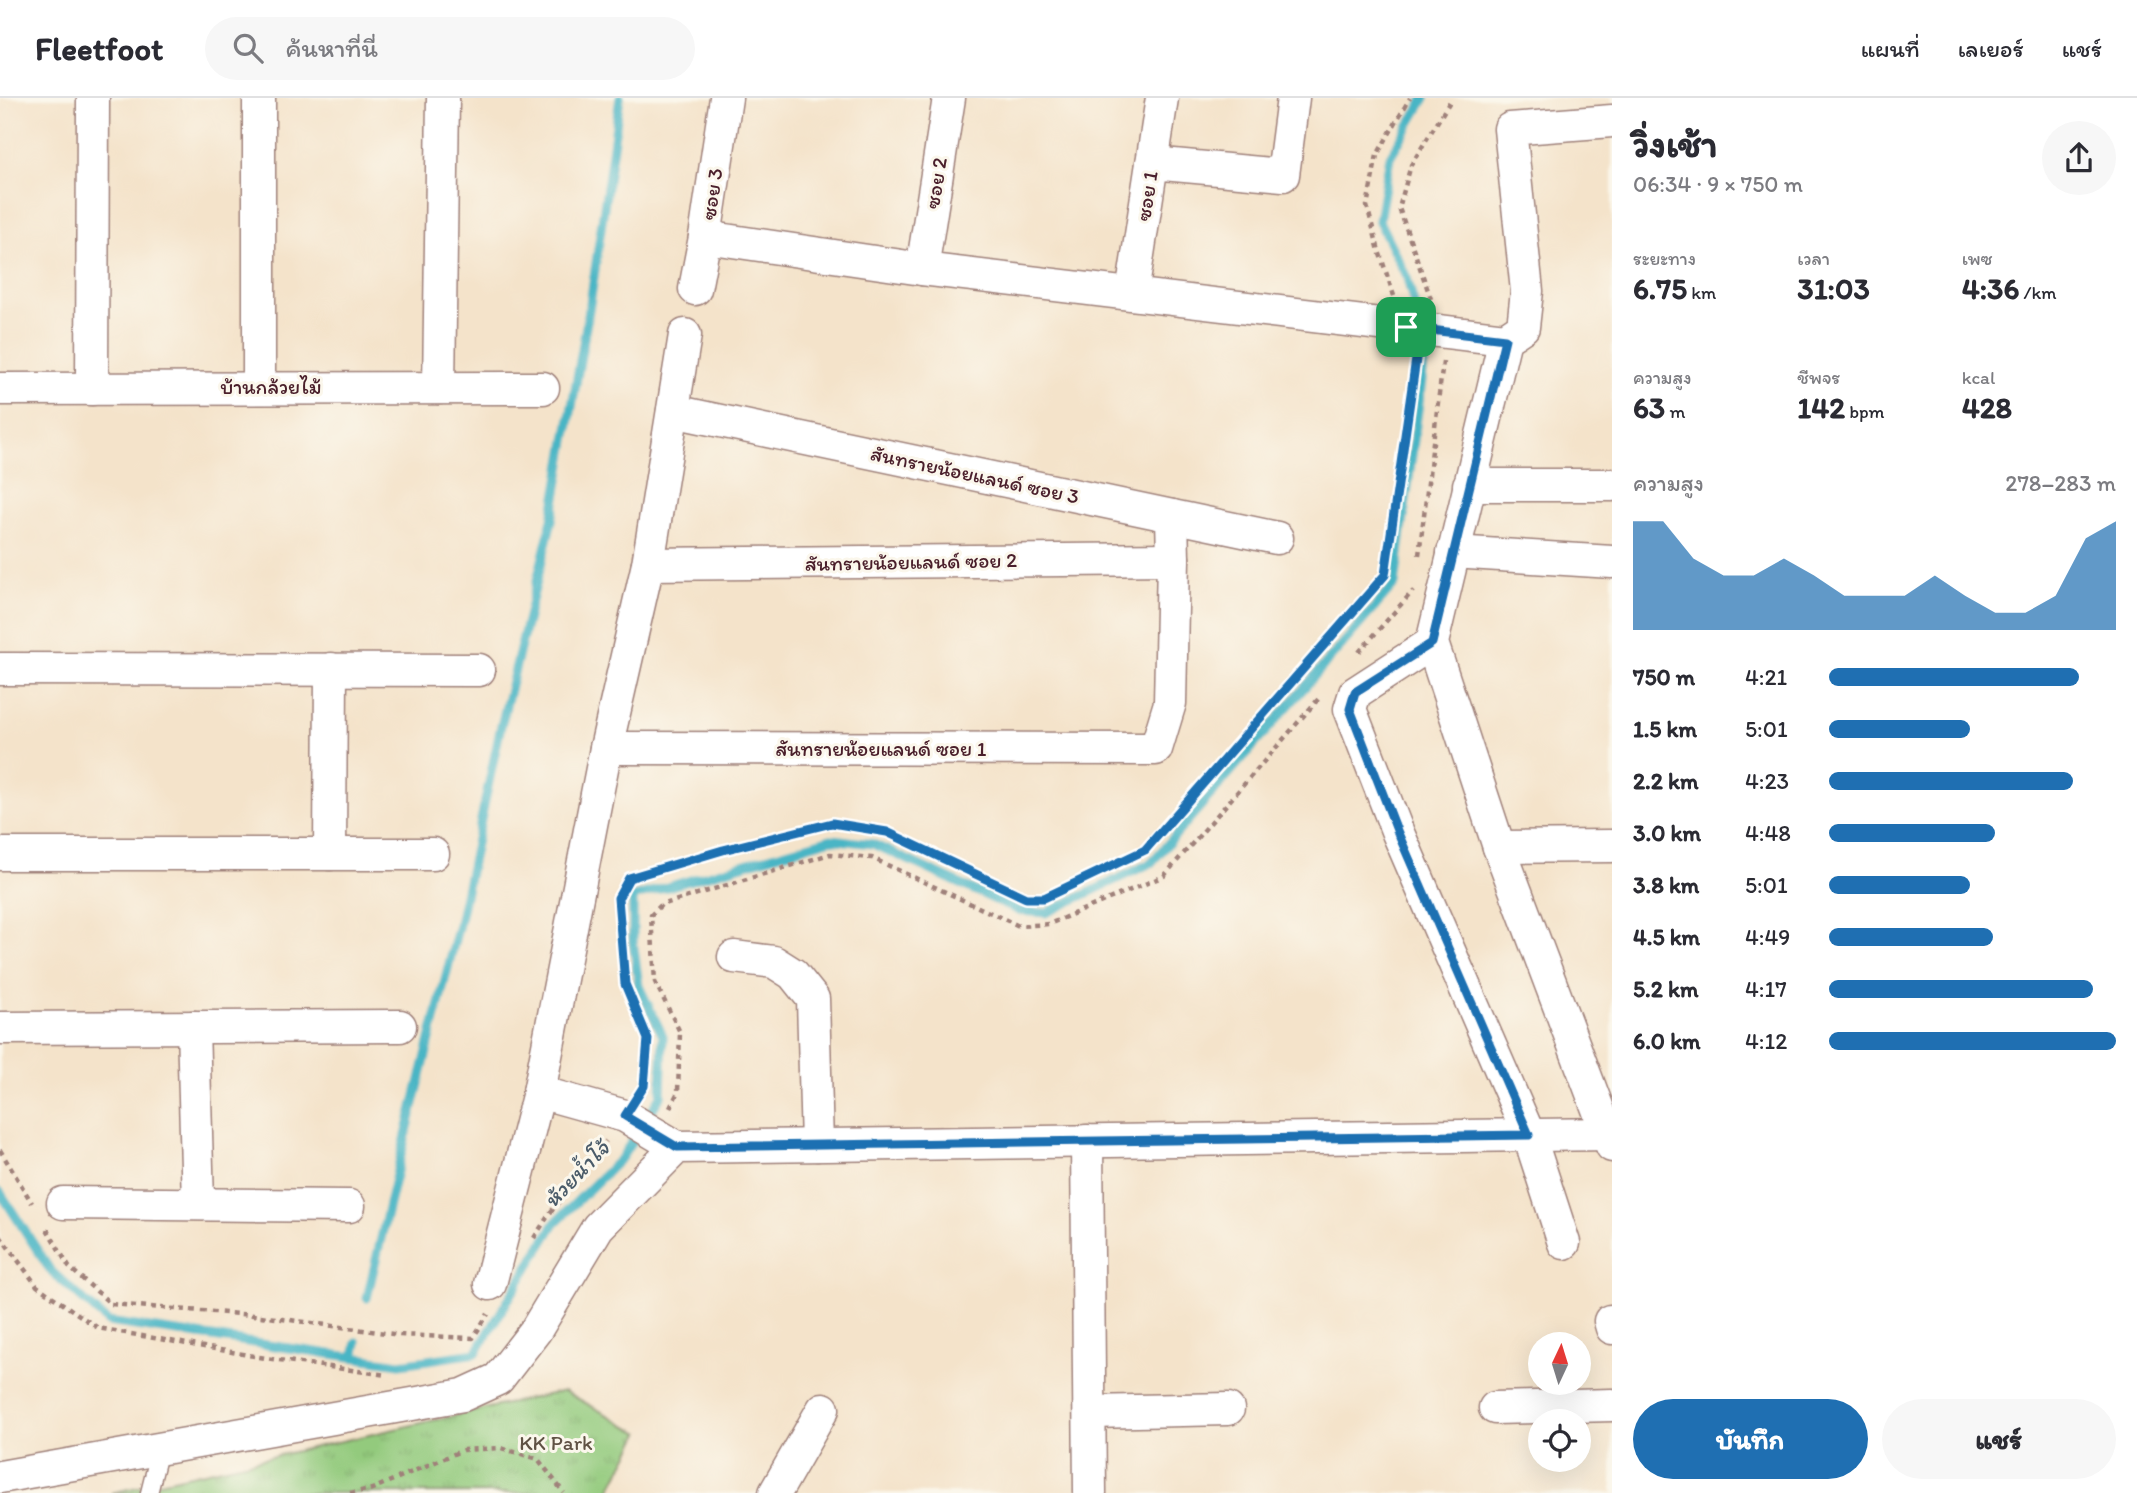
<!DOCTYPE html>
<html lang="th">
<head>
<meta charset="utf-8">
<style>
  :root { --surface:#fff; --page:#f7f7f7; --text:#2b2b33; --muted:#7c7c81; --line:#e1e1e2; --accent:#1f6fb2 }
  body { margin:0; font-family:Itim,"Playpen Sans Thai",sans-serif; background:var(--page); color:var(--text); height:100vh; display:flex; flex-direction:column; font-size:26px; white-space:nowrap }
  * { box-sizing:border-box; margin:0 }
  p { font-size:23px; color:var(--muted) }
  .icon { flex:none; width:38px; height:38px; fill:none; stroke:currentColor; stroke-width:2; stroke-linecap:round; stroke-linejoin:round }
  .map { position:relative; flex:1; overflow:hidden }
  .details { display:flex; flex-direction:column; background:var(--surface); width:525px }
  .details>* { flex:none }
  .needle { width:46px; rotate:4deg }
  .tools { position:absolute; left:1528px; top:1234px; display:grid; gap:14px }
  .tools a { display:grid; place-items:center; width:63px; height:63px; border-radius:50%; background:var(--surface); box-shadow:0 7px 28px #0002; font-size:35px }
  .pin { position:absolute; display:grid; place-items:center; width:60px; height:60px; color:#fff; margin:-30px; border-radius:14px; box-shadow:0 4px 10px #0006 }
  .round { display:grid; place-items:center; flex:none; width:74px; height:74px; border-radius:37px; background:var(--page) }
  .overview { display:flex; align-items:center; justify-content:space-between; height:119px; padding:0 21px }
  h1 { font-size:38px; font-weight:700; line-height:52px }
  .figures { display:grid; grid-template-columns:repeat(3,1fr); gap:10px; height:119px; padding:7px 21px }
  .figures div { display:grid; align-content:center }
  .figures b { font-size:30px; font-weight:700 }
  .figures small { font-size:19px; font-weight:400 }
  .figures p { font-size:19px }
  .chart { height:196px; padding:14px 21px }
  .chart p { display:flex; justify-content:space-between }
  .chart svg { width:100%; height:126px; margin-top:7px; fill:var(--accent); opacity:.7 }
  .primary-button { display:flex; gap:14px; margin-top:auto; padding:14px 21px }
  .primary-button a { flex:1; height:80px; border-radius:42px; background:var(--accent); color:#fff; font-size:28px; font-weight:700; line-height:80px; text-align:center }
  .primary-button a+a { background:var(--page); color:var(--text) }
  ul { padding:0 21px; list-style:none; font-size:23px }
  li { display:grid; grid-template-columns:112px 84px 1fr; align-items:center; height:52px }
  li i { height:18px; border-radius:9px; background:var(--accent) }
  header { display:flex; align-items:center; gap:42px; box-sizing:border-box; height:98px; padding:0 35px; background:var(--surface); border-bottom:2px solid var(--line) }
  header strong { font-size:33px }
  nav { display:flex; gap:38px; margin-inline-start:auto; font-size:24px }
  .search { width:490px; height:63px; background:var(--page); display:flex; align-items:center; gap:18px; box-sizing:border-box; padding:0 24px; border-radius:38px; color:var(--muted); font-size:26px }
  main { display:flex; flex:1; min-height:0 }
  .map>svg:first-child { display:block }
  .park { fill:url(#park-tufts); stroke:#6e7454; stroke-width:2 }
  .lines { fill:none; stroke-linecap:round; stroke-linejoin:round }
  .stream { stroke:#49b5c5; stroke-width:9 }
  .service-casing { stroke:#9f817a; stroke-width:19 }
  .minor-casing { stroke:#9f817a; stroke-width:35 }
  .path { stroke:#9f817a; stroke-width:4.5; stroke-dasharray:5 5; stroke-linecap:butt }
  .service { stroke:#fff; stroke-width:16 }
  .minor { stroke:#fff; stroke-width:32 }
  .route-casing { stroke:#fff; stroke-width:14 }
  .route { stroke:#1f6fb2; stroke-width:9 }
  .labels { text-anchor:middle; stroke-width:6; stroke-linejoin:round; paint-order:stroke }
  .street-label { font-size:21px; fill:#4a1f2b; stroke:#fbf7ec }
  .park-label { font-size:21px; fill:#605244; stroke:#fbf7ec }
  .water-label { font-size:23px; font-style:italic; fill:#4a5b69; stroke:#fbf7ec }
</style>
</head>
<body>
<header>
<strong>Fleetfoot</strong>
<div class="search"><svg class="icon" aria-label="search" viewBox="0 0 24 24"><circle cx="10" cy="10" r="6"/><path d="M15 15l6 6"/></svg>ค้นหาที่นี่</div>
<nav><a>แผนที่</a><a>เลเยอร์</a><a>แชร์</a></nav>
</header>
<main>
<div class="map">
<svg width="1612" height="1395" viewBox="0 0 1612 1395">
  <defs>
    <pattern id="park-tufts" width="24" height="20" patternUnits="userSpaceOnUse" patternTransform="scale(1.75)"><rect width="24" height="20" fill="#93ca7d"/><path d="M3 7l-1-3M5 7V3M7 7l1-3M15 17l-1-3M17 17v-4M19 17l1-3" fill="none" stroke="#80ad6c"/></pattern>
  </defs>
  <rect width="100%" height="100%" fill="#fbf7ec"/>
  <filter id="ink" filterUnits="userSpaceOnUse"><feTurbulence type="fractalNoise" baseFrequency=".0143" numOctaves="2"/><feDisplacementMap in="SourceGraphic" scale="14" xChannelSelector="R" yChannelSelector="G"/><feConvolveMatrix kernelMatrix="1 2 1 2 8 2 1 2 1" color-interpolation-filters="sRGB"/></filter>
  <filter id="wash" filterUnits="userSpaceOnUse"><feTurbulence type="fractalNoise" baseFrequency=".00686" numOctaves="4" result="noise"/><feDisplacementMap in="SourceGraphic" scale="28" xChannelSelector="R" yChannelSelector="G"/><feGaussianBlur stdDeviation="1.57" result="paint"/><feColorMatrix in="noise" values="0 0 0 0 0 0 0 0 0 0 0 0 0 0 0 0 0 1.4 0 .05"/><feComposite in="paint" operator="in"/></filter>
  <g filter="url(#wash)">
    <rect width="100%" height="100%" fill="#f4e3ca"/>
    <path class="park" d="M564 1293 640 1335 608 1395H111Z"/>
    <g class="lines">
      <g class="stream">
        <path d="M1419 225 1407 180 1379 123 1390 59 1425 0"/>
        <path d="M0 1094 50 1172 108 1224 400 1266 476 1255 555 1125 622 1059 661 998 663 938 639 888 633 843V799L831 741 873 746 1019 813 1046 815 1151 765 1395 486 1426 251 1423 238"/>
        <path d="M367 1200 394 1085 459 826 500 632 552 422 590 206 620 0"/>
        <path d="M354 1259 357 1244"/>
      </g>
    </g>
  </g>
  <g filter="url(#ink)">
    <g class="lines">
      <defs>
        <path id="service" d="M149 1395 160 1351"/>
        <g id="minor">
          <path d="M259 0V289"/>
          <path d="M1612 23 1510 31 1527 193 1523 229 1505 241 1432 545 1499 749 1612 1048"/>
          <path d="M1152 65 1283 77 1293 0"/>
          <path d="M705 139 922 171 1505 241"/>
          <path d="M922 171 949 0"/>
          <path d="M695 191 705 139 726 0"/>
          <path d="M1132 196 1162 0"/>
          <path d="M439 290 443 0"/>
          <path d="M0 291 543 290"/>
          <path d="M92 291 93 0"/>
          <path d="M673 313 1277 440"/>
          <path d="M1469 387H1612"/>
          <path d="M1453 454 1612 464"/>
          <path d="M648 466 1173 461"/>
          <path d="M1432 545 1355 595 1350 611 1398 735 1529 1037 1564 1145"/>
          <path d="M0 571 479 572"/>
          <path d="M606 650 1156 651 1170 605 1173 461 1172 418"/>
          <path d="M1499 749 1612 748"/>
          <path d="M0 756H433"/>
          <path d="M330 756 331 571"/>
          <path d="M734 859 774 864 793 876 813 901 817 1047"/>
          <path d="M193 929 198 1105"/>
          <path d="M0 930 400 928"/>
          <path d="M539 994 625 1018 677 1049"/>
          <path d="M1087 1043 1090 1395"/>
          <path d="M63 1105 349 1108"/>
          <path d="M490 1186 539 994 606 650 648 466 685 237"/>
          <path d="M1610 1223 1612 1230"/>
          <path d="M1495 1310 1612 1307"/>
          <path d="M1091 1314 1228 1311"/>
          <path d="M0 1379 463 1297 498 1281 536 1232 598 1129 677 1049 1612 1036"/>
          <path d="M775 1395 823 1311"/>
        </g>
      </defs>
      <use href="#service" class="service-casing"/>
      <use href="#minor" class="minor-casing"/>
      <g class="path">
        <path d="M1394 198 1379 153 1367 108 1377 57 1410 0"/>
        <path d="M1431 201 1399 110 1411 67 1452 0"/>
        <path d="M1419 457 1443 264"/>
        <path d="M1359 554 1413 493"/>
        <path d="M641 993 644 987 648 941 625 886 618 800 629 780 723 752 832 725 887 734 1026 800H1044L1145 752 1385 477 1416 259"/>
        <path d="M670 1010 678 994 680 934 655 884 651 817 661 807 830 756 872 760 1019 828 1049 826 1164 778 1321 598"/>
        <path d="M0 1052 32 1105"/>
        <path d="M47 1131 69 1169 111 1206 253 1217 400 1237 473 1240 488 1216"/>
        <path d="M0 1138 37 1188 98 1230 265 1260 387 1277"/>
        <path d="M534 1140 550 1115 606 1043"/>
        <path d="M350 1395 372 1391 463 1352 501 1350 538 1361 564 1395"/>
      </g>
      <use href="#service" class="service"/>
      <use href="#minor" class="minor"/>
    </g>
  </g>
  <g class="lines" filter="url(#ink)">
    <defs>
      <path id="route" d="M1406 229 1505 241 1432 545 1355 594 1350 611 1398 735 1529 1037 677 1049 625 1018 644 988 648 941 625 886 618 800 629 780 723 752 832 725 887 734 1026 800H1044L1145 752 1385 477 1416 261Z"/>
    </defs>
    <use href="#route" class="route-casing"/>
    <use href="#route" class="route"/>
  </g>
  <g class="labels">
    <g class="street-label">
      <text transform="translate(936 85) rotate(-81)" y="7">ซอย 2</text>
      <text transform="translate(712 96) rotate(-82)" y="7">ซอย 3</text>
      <text transform="translate(1147 98) rotate(-81)" y="7">ซอย 1</text>
      <text x="271" y="296">บ้านกล้วยไม้</text>
      <text transform="translate(975 377) rotate(12)" y="7">สันทรายน้อยแลนด์ ซอย 3</text>
      <text transform="translate(911 464) rotate(-1)" y="7">สันทรายน้อยแลนด์ ซอย 2</text>
      <text x="881" y="658">สันทรายน้อยแลนด์ ซอย 1</text>
    </g>
    <g class="park-label">
      <text x="556" y="1352">KK Park</text>
    </g>
    <g class="water-label">
      <text transform="translate(576 1076) rotate(-46)" y="8">ห้วยน้ำโจ้</text>
    </g>
  </g>
</svg>
<div class="tools">
<a><svg class="needle" viewBox="-14 -14 28 28"><path d="M0-13l5 13h-10z" fill="#e53935"/><path d="M0 13l5-13h-10z" fill="#7c7c81"/></svg></a>
<a><svg class="icon" aria-label="locate" viewBox="0 0 24 24"><circle cx="12" cy="12" r="6"/><path d="M12 2v4M12 18v4M2 12h4M18 12h4"/></svg></a>
</div>
<div class="pin" style="left:1406px;top:229px;background:#1e9e55"><svg class="icon" aria-label="arrive" viewBox="0 0 24 24"><path d="M6 21V4h12l-3 4 3 4H6"/></svg></div>
</div>
<section class="details">
<div class="overview"><div><h1>วิ่งเช้า</h1><p>06:34 · 9 × 750 m</p></div><a class="round"><svg class="icon" aria-label="share" viewBox="0 0 24 24"><path d="M12 15V3M7 8l5-5 5 5M5 13v7h14v-7"/></svg></a></div>
<div class="figures">
<div><p>ระยะทาง</p><b>6.75<small> km</small></b></div>
<div><p>เวลา</p><b>31:03</b></div>
<div><p>เพซ</p><b>4:36<small> /km</small></b></div>
</div>
<div class="figures">
<div><p>ความสูง</p><b>63<small> m</small></b></div>
<div><p>ชีพจร</p><b>142<small> bpm</small></b></div>
<div><p>kcal</p><b>428</b></div>
</div>
<div class="chart"><p><span>ความสูง</span>278–283 m</p>
<svg viewBox="0 0 160 44" preserveAspectRatio="none"><path d="M0 44V6L10 6L20 19L30 25L40 25L50 19L60 25L70 32L80 32L90 32L100 25L110 32L120 38L130 38L140 32L150 12L160 6V44z"/></svg>
</div>
<ul>
<li><b>750 m</b>4:21<i style="width:87%"></i></li>
<li><b>1.5 km</b>5:01<i style="width:49%"></i></li>
<li><b>2.2 km</b>4:23<i style="width:85%"></i></li>
<li><b>3.0 km</b>4:48<i style="width:58%"></i></li>
<li><b>3.8 km</b>5:01<i style="width:49%"></i></li>
<li><b>4.5 km</b>4:49<i style="width:57%"></i></li>
<li><b>5.2 km</b>4:17<i style="width:92%"></i></li>
<li><b>6.0 km</b>4:12<i style="width:100%"></i></li>
</ul>
<div class="primary-button"><a>บันทึก</a><a>แชร์</a></div>
</section>
</main>
</body>
</html>
